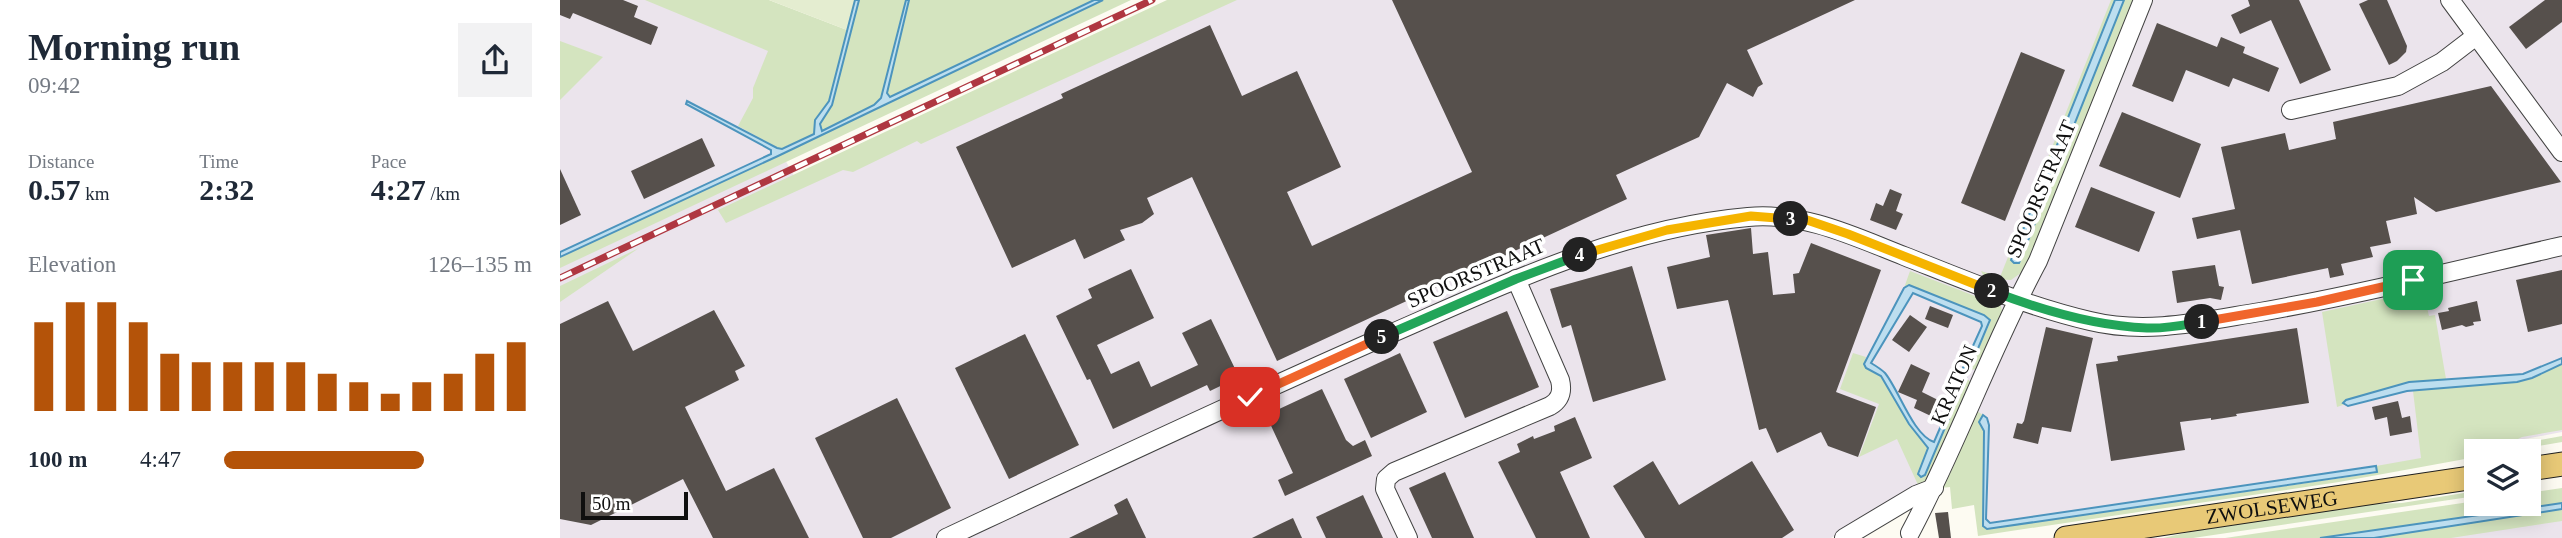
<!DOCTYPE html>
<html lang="en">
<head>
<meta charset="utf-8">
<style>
  :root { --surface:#fff; --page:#f2f2f3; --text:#1f2937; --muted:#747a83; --accent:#b45309 }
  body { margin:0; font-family:Georgia,serif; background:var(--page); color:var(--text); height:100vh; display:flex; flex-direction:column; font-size:26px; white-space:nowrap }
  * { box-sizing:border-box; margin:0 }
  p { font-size:23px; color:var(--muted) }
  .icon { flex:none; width:38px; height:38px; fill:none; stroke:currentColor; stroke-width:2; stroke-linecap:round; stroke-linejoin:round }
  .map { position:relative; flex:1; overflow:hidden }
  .sheet { display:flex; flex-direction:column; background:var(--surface); width:560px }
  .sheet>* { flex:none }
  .controls { position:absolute; left:1904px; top:439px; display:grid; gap:14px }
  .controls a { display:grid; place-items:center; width:77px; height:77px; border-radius:0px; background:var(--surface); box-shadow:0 4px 18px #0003; font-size:35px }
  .scale { position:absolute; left:21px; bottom:18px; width:107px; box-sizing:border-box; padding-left:7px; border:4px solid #0f0f0f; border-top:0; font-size:19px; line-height:24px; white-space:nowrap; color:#0f0f0f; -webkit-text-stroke:5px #fff; paint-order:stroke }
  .pin { position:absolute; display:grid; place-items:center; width:60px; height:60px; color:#fff; margin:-30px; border-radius:14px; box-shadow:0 4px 10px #0006 }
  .km { position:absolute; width:35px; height:35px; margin:-18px; border-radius:50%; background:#222; color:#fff; font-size:19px; line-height:35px; text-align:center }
  .round { display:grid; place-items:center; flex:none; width:74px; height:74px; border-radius:0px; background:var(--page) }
  .summary { display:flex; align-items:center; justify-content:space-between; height:119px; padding:0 28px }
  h1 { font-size:38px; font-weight:700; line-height:52px }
  .stats { display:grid; grid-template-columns:repeat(3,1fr); gap:10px; height:119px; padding:7px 28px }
  .stats div { display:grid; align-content:center }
  .stats b { font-size:30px; font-weight:700 }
  .stats small { font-size:19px; font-weight:400 }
  .stats p { font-size:19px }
  .chart { height:196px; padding:14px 28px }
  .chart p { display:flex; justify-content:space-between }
  .chart svg { width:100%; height:126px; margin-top:7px; stroke:var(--accent); stroke-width:6 }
  ul { padding:0 28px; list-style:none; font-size:23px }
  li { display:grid; grid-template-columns:112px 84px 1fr; align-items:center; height:52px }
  li i { height:18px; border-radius:9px; background:var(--accent) }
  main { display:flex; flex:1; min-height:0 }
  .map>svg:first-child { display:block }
  .industrial { fill:#ebe4ec }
  .green { fill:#d4e4bf }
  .pitch { fill:#e4edd0 }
  .water { fill:#bddeef; stroke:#4c94bd; stroke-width:2 }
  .building { fill:#56504c }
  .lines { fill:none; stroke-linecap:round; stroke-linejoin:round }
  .minor-casing { stroke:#424242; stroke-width:20 }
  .major-casing { stroke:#202020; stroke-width:25 }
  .minor { stroke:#fff; stroke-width:18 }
  .major { stroke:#e8c977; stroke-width:23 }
  .rail-casing { stroke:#af3741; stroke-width:7 }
  .rail { stroke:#fff; stroke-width:4.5; stroke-dasharray:13; stroke-linecap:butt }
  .split-1-casing { stroke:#fff; stroke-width:14 }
  .split-2-casing { stroke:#fff; stroke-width:14 }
  .split-3-casing { stroke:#fff; stroke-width:14 }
  .split-4-casing { stroke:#fff; stroke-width:14 }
  .split-5-casing { stroke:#fff; stroke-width:14 }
  .split-6-casing { stroke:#fff; stroke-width:14 }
  .split-1 { stroke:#f0652b; stroke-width:9 }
  .split-2 { stroke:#22a559; stroke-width:9 }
  .split-3 { stroke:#f5b400; stroke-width:9 }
  .split-4 { stroke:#f5b400; stroke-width:9 }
  .split-5 { stroke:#22a559; stroke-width:9 }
  .split-6 { stroke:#f0652b; stroke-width:9 }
  .labels { text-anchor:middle; stroke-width:7; stroke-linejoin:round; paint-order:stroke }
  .street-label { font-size:21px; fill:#0f0f0f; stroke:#fff }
</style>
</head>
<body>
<main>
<section class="sheet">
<div class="summary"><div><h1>Morning run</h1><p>09:42</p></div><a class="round"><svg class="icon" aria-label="share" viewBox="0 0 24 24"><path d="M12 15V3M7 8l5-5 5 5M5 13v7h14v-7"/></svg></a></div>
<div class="stats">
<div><p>Distance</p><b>0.57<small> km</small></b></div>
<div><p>Time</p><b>2:32</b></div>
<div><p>Pace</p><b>4:27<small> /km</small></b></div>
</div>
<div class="chart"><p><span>Elevation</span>126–135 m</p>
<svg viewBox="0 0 160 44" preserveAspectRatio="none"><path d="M5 44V13M15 44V6M25 44V6M35 44V13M45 44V24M55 44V27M65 44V27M75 44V27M85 44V27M95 44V31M105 44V34M115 44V38M125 44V34M135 44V31M145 44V24M155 44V20"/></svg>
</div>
<ul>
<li><b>100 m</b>4:47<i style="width:65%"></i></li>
</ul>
</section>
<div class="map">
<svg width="2002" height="538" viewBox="0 0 2002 538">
  <rect width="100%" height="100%" fill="#fdfbf2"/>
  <g class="industrial">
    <path d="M0 0H115L220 41 197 110 237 181 639 0H2002V432L1736 482 1430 527 1425 523 1406 460 1382 450 1365 481 1354 490 1271 538H0Z"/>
    <path d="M2002 505V538H1779Z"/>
  </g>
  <g class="green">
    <path d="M85 0H209L287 30 269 101 255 120 254 134 220 149 178 126 193 98V88L208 51Z"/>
    <path d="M299 0H346L323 94 314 105 262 131 259 127 272 105Z"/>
    <path d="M349 0H534L330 97 327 93Z"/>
    <path d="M543 0H571L0 268V257L218 156Z"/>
    <path d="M607 0H677L361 144 357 141 293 172 283 170 166 223 158 210Z"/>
    <path d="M1551 0H1555L1451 260 1564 0H1574L1465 270 1451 280 1425 279 1421 271 1440 277Z"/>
    <path d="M0 41 43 57 0 100Z"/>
    <path d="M79 248 0 302V286Z"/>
    <path d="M1350 271 1441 306 1442 311 1418 369 1409 370 1430 323 1349 285 1344 288Z"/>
    <path d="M1863 290 1869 316 1875 315 1886 379 1849 382 1786 400 1783 405 1777 407 1762 312Z"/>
    <path d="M1293 353 1306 357 1304 364 1306 368 1321 376 1349 424 1368 448 1358 474 1363 477 1406 378 1412 383 1367 481 1359 487 1337 439 1299 457 1319 404 1280 389Z"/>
    <path d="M2002 364V430L1962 437 1942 447 2002 436V442L1948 451 1916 452V457L1779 482 1418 536 1414 505 1392 509 1390 487 1381 488 1390 474 1417 411 1423 415 1419 423 1424 431 1423 526 1427 529 1816 473V466L1861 458 1853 391 1957 382 1972 378Z"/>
    <path d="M2002 488V503L1760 538H1665L1916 501V504H1969V493Z"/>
    <path d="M1916 491V496L1633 538H1603L1677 521 1785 505 1842 503Z"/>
    <path d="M2002 509V521L1891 538H1814Z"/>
  </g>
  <path class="pitch" d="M209 0H295L287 30Z"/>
  <g class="water">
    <path d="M295 0H299L272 105 260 124 262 131 314 105 321 98 346 0H349L327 93 330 97 534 0H543L218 156 0 257V252L211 154V150L126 104 127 101 217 148 222 149 254 134 255 120 269 101Z"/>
    <path d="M1555 0H1564L1459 263H1454L1451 260Z"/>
    <path d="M1349 285 1424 315 1430 320 1409 370 1403 368 1422 326 1421 322 1353 293 1311 363C1316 366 1321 369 1325 373 1339 390 1353 435 1374 442L1402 377 1406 378 1365 475 1361 477 1358 474 1368 448 1349 424 1321 376 1306 368 1304 364 1344 288Z"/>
    <path d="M2002 358V364L1972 378 1957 382 1847 391 1788 406 1783 403 1786 400 1849 382 1963 374Z"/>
    <path d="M1423 415 1427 418 1429 425 1426 519 1430 523 1816 466 1817 472 1427 529 1423 526 1424 431 1419 422Z"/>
    <path d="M2002 503V509L1814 538H1760Z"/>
  </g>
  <g class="building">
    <path d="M0 0H63L78 6 74 17 98 27 91 45 13 13 10 19 0 15Z"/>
    <path d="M832 0H1295L1187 50 1203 84 1198 87 1193 97 1167 83 1139 137 1056 175 1067 199 717 361 632 177 587 198 594 214 582 223 560 230 565 240 524 259 515 239 452 268 396 147 503 98 501 94 650 25 682 96 737 71 781 167 727 192 752 246 912 172Z"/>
    <path d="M1688 0H1739L1771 70 1740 84 1711 20 1680 34 1671 15 1690 6Z"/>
    <path d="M1808 0H1827L1847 46 1846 52 1837 61 1829 65 1799 4Z"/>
    <path d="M1985 0H2002V22L1966 49 1949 27Z"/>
    <path d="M1597 23 1657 47 1661 37 1685 47 1683 53 1719 68 1709 92 1673 78 1669 87 1626 70 1613 102 1572 86Z"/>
    <path d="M1461 52 1505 70 1445 221 1401 203Z"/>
    <path d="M1931 86 2001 182 1876 212 1854 197 1857 214 1826 221 1831 243 1810 247 1813 257 1781 264 1784 275 1770 278 1768 268 1692 284 1680 230 1637 239 1632 218 1675 209 1661 147 1725 133 1729 150 1776 139 1773 122Z"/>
    <path d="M1562 112 1641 144 1620 198 1539 166Z"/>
    <path d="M142 138 155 166 84 199 71 171Z"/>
    <path d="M0 169 21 215 0 225Z"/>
    <path d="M1531 187 1595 212 1579 252 1515 227Z"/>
    <path d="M1330 189 1342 194 1336 211 1343 214 1336 230 1310 220 1316 203 1323 206Z"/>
    <path d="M1191 228 1193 254 1208 252 1213 295 1235 293 1233 274 1239 273 1251 243 1321 270 1276 392 1316 407 1298 457 1268 446 1261 432 1217 453 1206 428 1199 430 1168 300 1117 309 1107 267 1150 257 1146 235Z"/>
    <path d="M1655 265 1659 286 1664 287 1661 300 1650 298 1617 303 1612 271Z"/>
    <path d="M1072 266 1106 380 1033 402 1011 325 1002 328 990 289Z"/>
    <path d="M571 269 594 318 537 345 551 374 579 361 591 387 638 365 622 333 651 319 679 377 650 391 647 385 553 429 530 379 527 380 496 316 532 298 528 289Z"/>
    <path d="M2002 270V324L1968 332 1956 280Z"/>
    <path d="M48 301 73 351 154 310 185 366 175 371 179 380 125 407 166 491 214 468 249 538H153L123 479 31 525 0 519V324Z"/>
    <path d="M1917 301 1921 321 1913 322 1914 325 1906 327 1902 325 1882 330 1878 313 1889 311 1888 308Z"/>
    <path d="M1370 306 1393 315 1388 328 1365 319Z"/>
    <path d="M947 311 979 387 905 418 873 342Z"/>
    <path d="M1350 315 1367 327 1349 352 1332 340Z"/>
    <path d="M1486 327 1533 338 1511 432 1482 427 1478 444 1453 438 1457 423 1462 424 1464 421Z"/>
    <path d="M1737 328 1749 403 1676 414 1677 416 1651 420V418L1620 422 1625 450 1551 461 1536 364 1558 361 1557 356Z"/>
    <path d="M465 334 519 445 449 479 395 368Z"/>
    <path d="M840 353 867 412 811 438 784 379Z"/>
    <path d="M1351 364 1370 373 1362 392 1380 401 1373 417 1354 408 1357 400 1338 392Z"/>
    <path d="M762 389 786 440 793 446 805 440 812 456 725 496 718 480 733 473 706 415Z"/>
    <path d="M337 398 391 508 331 538H303L255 438Z"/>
    <path d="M1838 401 1842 418 1850 416 1852 432 1830 436 1827 417 1815 420 1812 407Z"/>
    <path d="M1015 417 1032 458 1000 472 1030 538H976L938 462 960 452 957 444 973 436 974 439 995 431 994 426Z"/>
    <path d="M1093 461 1119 505 1192 461 1234 530 1222 538H1085L1053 486Z"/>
    <path d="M885 472 914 538H872L849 488Z"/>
    <path d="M803 495 823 538H766L756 517Z"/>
    <path d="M567 498 586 538H509L558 514 554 505Z"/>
    <path d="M1388 512 1391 538H1379L1375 513Z"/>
    <path d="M733 518 742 538H692L716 526Z"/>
  </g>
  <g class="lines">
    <defs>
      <g id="minor">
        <path d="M1890 0 2002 152"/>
        <path d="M1731 110 1838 86 1882 62 1916 36"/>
        <path d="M1350 533C1397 445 1430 350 1478 261L1583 0"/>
        <path d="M386 538C533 469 681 399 830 334 945 284 1061 228 1188 217 1244 212 1293 236 1344 256 1405 280 1466 306 1530 321 1587 335 1644 321 1700 312 1801 294 1902 269 2002 246"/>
        <path d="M848 538 825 489 826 479 834 472 990 406C1000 400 1003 392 1000 380L956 279"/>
        <path d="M1284 538 1356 495 1374 488"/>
      </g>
      <g id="major">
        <path d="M1969 469 2002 464"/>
        <path id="s1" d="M1506 538 1916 477"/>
      </g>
    </defs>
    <use href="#minor" class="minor-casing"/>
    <use href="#major" class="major-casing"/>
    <use href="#minor" class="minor"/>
    <use href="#major" class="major"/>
    <defs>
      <path id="rail" d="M0 278 592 0"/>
    </defs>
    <use href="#rail" class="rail-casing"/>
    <use href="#rail" class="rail"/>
  </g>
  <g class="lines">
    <defs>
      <path id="split-1" d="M1642 322 1757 302 1853 280"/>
      <path id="split-2" d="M1432 291C1481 310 1534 326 1587 328 1605 329 1624 325 1642 322"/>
      <path id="split-3" d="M1231 219 1247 220 1288 234 1432 291"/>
      <path id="split-4" d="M1020 255 1107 230 1191 216 1231 219"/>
      <path id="split-5" d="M822 337 956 279 1020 255"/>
      <path id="split-6" d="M690 397 822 337"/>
    </defs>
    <use href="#split-1" class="split-1-casing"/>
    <use href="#split-2" class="split-2-casing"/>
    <use href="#split-3" class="split-3-casing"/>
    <use href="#split-4" class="split-4-casing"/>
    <use href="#split-5" class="split-5-casing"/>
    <use href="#split-6" class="split-6-casing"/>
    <use href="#split-1" class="split-1"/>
    <use href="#split-2" class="split-2"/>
    <use href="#split-3" class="split-3"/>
    <use href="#split-4" class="split-4"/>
    <use href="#split-5" class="split-5"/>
    <use href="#split-6" class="split-6"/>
  </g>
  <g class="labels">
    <g class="street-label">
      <text transform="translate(1481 189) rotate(-67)" y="7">SPOORSTRAAT</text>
      <text transform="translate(916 273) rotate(-23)" y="7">SPOORSTRAAT</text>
      <text transform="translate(1394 385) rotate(-66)" y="7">KRATON</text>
      <text dy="7" stroke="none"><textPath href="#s1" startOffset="208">ZWOLSEWEG</textPath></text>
    </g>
  </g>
</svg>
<div class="controls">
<a><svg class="icon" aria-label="layers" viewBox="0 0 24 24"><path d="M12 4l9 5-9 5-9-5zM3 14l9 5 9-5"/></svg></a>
</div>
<div class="scale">50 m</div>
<div class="pin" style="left:1853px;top:280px;background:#1e9e55"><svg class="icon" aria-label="arrive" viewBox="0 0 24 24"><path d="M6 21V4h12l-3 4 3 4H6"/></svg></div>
<div class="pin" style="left:690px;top:397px;background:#d93025"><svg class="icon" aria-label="check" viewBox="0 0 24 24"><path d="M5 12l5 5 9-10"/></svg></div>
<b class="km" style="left:1642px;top:322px">1</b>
<b class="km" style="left:1432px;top:291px">2</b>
<b class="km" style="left:1231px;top:219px">3</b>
<b class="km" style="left:1020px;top:255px">4</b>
<b class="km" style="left:822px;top:337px">5</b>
</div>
</main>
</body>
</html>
